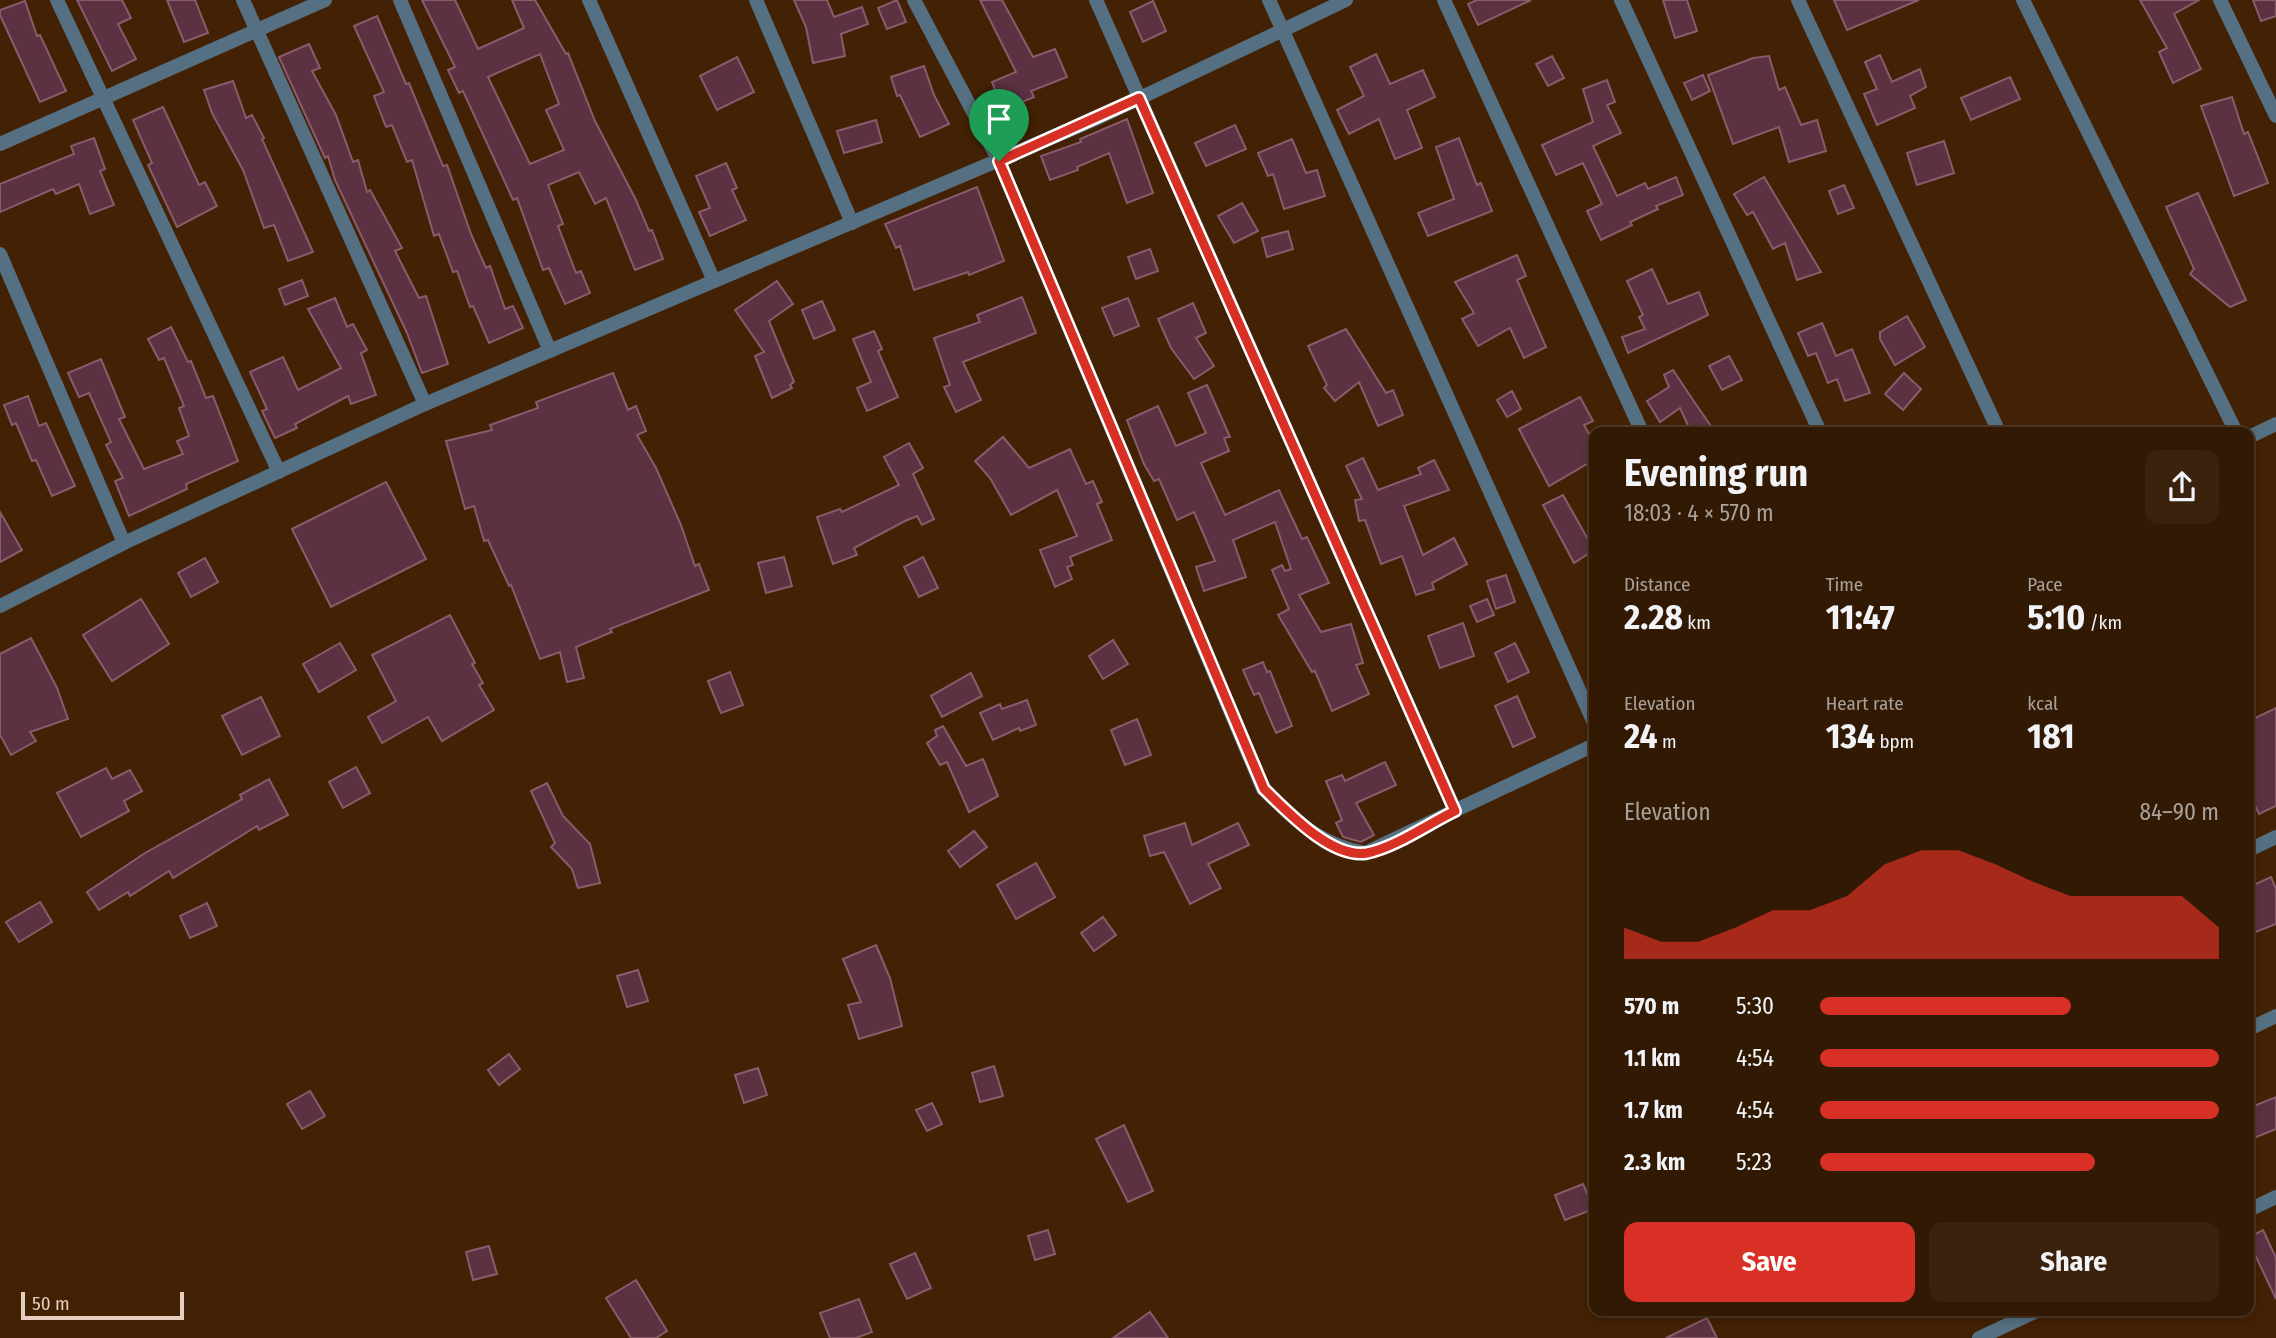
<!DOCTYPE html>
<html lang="en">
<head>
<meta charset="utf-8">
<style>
  :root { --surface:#321903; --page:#3a220d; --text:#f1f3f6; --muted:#a8a09a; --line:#4d3825; --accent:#d93025 }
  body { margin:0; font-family:"Fira Sans Condensed",sans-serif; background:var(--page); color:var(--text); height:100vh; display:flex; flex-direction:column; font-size:26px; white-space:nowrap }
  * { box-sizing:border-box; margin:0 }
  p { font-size:23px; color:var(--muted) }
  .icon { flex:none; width:38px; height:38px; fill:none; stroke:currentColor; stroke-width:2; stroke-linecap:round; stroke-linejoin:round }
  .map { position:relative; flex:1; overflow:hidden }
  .sheet { position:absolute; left:1589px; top:427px; width:665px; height:889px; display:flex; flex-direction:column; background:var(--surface); border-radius:14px; box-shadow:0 4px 10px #0003,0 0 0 2px var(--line) }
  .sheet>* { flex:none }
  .scale { position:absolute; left:21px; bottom:18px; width:163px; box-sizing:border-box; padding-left:7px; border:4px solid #e5cebf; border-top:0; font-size:19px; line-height:24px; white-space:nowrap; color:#e5cebf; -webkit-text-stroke:5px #432104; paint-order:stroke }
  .pin { position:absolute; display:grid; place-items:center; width:60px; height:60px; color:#fff; margin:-72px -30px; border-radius:50% 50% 50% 0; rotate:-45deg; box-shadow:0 0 7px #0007 }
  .pin .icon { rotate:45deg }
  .round { display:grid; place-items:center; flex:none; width:74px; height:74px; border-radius:14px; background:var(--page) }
  .headline { display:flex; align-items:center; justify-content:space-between; height:119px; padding:0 35px }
  h1 { font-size:38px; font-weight:700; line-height:52px }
  .stats { display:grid; grid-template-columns:repeat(3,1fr); gap:10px; height:119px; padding:7px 35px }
  .stats div { display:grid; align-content:center }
  .stats b { font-size:35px; font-weight:700 }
  .stats small { font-size:19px; font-weight:400 }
  .stats p { font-size:19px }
  .chart { height:196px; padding:14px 35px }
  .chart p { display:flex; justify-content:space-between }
  .chart svg { width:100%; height:126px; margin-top:7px; fill:var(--accent); opacity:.7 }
  .button { display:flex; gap:14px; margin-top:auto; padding:14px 35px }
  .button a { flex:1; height:80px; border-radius:14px; background:var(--accent); color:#fff; font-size:28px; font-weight:700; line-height:80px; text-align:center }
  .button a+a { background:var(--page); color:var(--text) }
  ul { padding:0 35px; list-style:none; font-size:23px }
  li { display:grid; grid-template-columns:112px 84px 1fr; align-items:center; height:52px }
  li i { height:18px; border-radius:9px; background:var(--accent) }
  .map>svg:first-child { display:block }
  .building { fill:#5c3142; stroke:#8a5b6c; stroke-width:2; fill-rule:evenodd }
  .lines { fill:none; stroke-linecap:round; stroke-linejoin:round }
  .street { stroke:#557082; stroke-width:14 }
  .route-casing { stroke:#fff; stroke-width:14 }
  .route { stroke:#d93025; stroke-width:9 }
</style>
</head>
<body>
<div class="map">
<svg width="2276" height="1338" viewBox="0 0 2276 1338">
  <rect width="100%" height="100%" fill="#432104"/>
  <g class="building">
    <path d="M77 0H122L131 18 118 24 136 59 112 71Z"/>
    <path d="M167 0H195L208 33 184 42Z"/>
    <path d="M422 0H455L478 49 524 28 512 0H535L566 54 568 53 595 121 636 200 649 231 652 230 663 259 635 270 606 198 595 204 579 172 548 185 563 224 558 226 576 273 581 271 590 293 565 304 549 268 543 270 517 198 513 200 463 91 459 93 448 70 455 67ZM540 54 559 104 546 110 564 150 530 164 488 77Z"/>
    <path d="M794 0H827L834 17 862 7 868 24 841 34 845 56 813 63 806 27Z"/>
    <path d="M897 0 906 22 887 29 878 8Z"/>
    <path d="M980 0H1002L1033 57 1055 49 1067 77 1031 91 1034 97 1003 110 992 82 1016 72Z"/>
    <path d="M1477 0H1531L1478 25 1468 4Z"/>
    <path d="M1663 0H1687L1697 31 1675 38Z"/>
    <path d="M1834 0H1919L1847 30Z"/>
    <path d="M2140 0H2199L2174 14 2201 69 2173 83 2159 52 2167 48Z"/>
    <path d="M2253 0H2276V16L2261 21Z"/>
    <path d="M25 1 37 36 40 35 66 91 40 102 0 15V10Z"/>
    <path d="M1153 1 1166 31 1143 42 1130 12Z"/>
    <path d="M377 16 406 84 409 83 443 166 447 165 471 234 486 268 490 266 505 309 513 306 523 328 489 343 473 306 470 307 457 271 453 272 439 234 434 236 412 160 407 162 392 125 386 127 374 96 384 92 354 26Z"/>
    <path d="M309 44 320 68 312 71 336 115 353 162 358 160 367 192 370 190 402 248 395 251 419 298 426 296 448 364 422 373 407 333 335 180 328 156 325 158 279 57Z"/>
    <path d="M1376 54 1390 84 1423 70 1435 97 1407 110 1422 148 1395 159 1379 119 1349 134 1337 110 1364 96 1350 67Z"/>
    <path d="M1880 55 1892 82 1920 69 1926 87 1910 96 1915 108 1877 125 1864 94 1877 89 1865 62Z"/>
    <path d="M1552 56 1564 78 1548 86 1536 64Z"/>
    <path d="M1769 56 1779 90 1785 87 1801 125 1817 120 1826 151 1789 162 1779 127 1733 144 1708 75 1753 58Z"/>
    <path d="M737 57 754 92 717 110 700 76Z"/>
    <path d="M924 66 934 95 949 124 920 137 900 95 897 96 891 77Z"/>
    <path d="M1703 75 1710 91 1692 100 1684 83Z"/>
    <path d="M2010 77 2020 99 1971 120 1961 98Z"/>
    <path d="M1607 80 1615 102 1607 105 1621 133 1593 146 1617 196 1645 183 1648 189 1676 177 1683 195 1656 206 1658 209 1630 222 1632 225 1601 240 1587 211 1602 204 1583 163 1556 175 1542 145 1593 122 1583 89Z"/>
    <path d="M233 81 246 118 252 115 264 138 262 139 313 252 288 261 274 225 264 228 243 170 212 113 204 90Z"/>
    <path d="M2232 97 2244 134 2248 132 2268 183 2234 196 2201 106Z"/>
    <path d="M163 107 199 185 205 182 217 206 177 227 148 165 152 163 133 120Z"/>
    <path d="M1127 119 1153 193 1127 203 1109 153 1077 167 1078 170 1050 180 1041 156 1081 142 1080 139Z"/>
    <path d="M876 120 882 142 844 153 837 131Z"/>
    <path d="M1235 125 1246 149 1206 166 1195 143Z"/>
    <path d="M94 138 105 169 100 171 114 205 90 214 79 184 56 194 53 189 0 212V184L74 154 71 146Z"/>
    <path d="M1459 138 1477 185 1481 183 1492 211 1428 236 1418 213 1454 199 1436 147Z"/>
    <path d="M1292 139 1306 173 1317 170 1325 196 1284 209 1273 174 1268 176 1258 153Z"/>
    <path d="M1944 141 1954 173 1917 185 1907 153Z"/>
    <path d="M726 163 737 188 732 190 746 220 710 236 699 212 710 208 696 176Z"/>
    <path d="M1764 177 1821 272 1797 280 1785 243 1773 249 1753 212 1747 215 1734 194Z"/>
    <path d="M1844 185 1854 208 1838 214 1829 191Z"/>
    <path d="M977 187 1004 261 969 275 968 272 914 290 900 246 896 248 885 224Z"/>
    <path d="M2198 193 2246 300 2230 307 2190 274 2194 269 2166 207Z"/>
    <path d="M1242 203 1258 231 1234 243 1218 216Z"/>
    <path d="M1288 231 1293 249 1267 257 1262 238Z"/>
    <path d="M1150 249 1158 271 1136 279 1128 257Z"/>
    <path d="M1517 255 1526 276 1517 280 1546 347 1524 358 1510 328 1478 346 1462 319 1474 313 1455 282Z"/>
    <path d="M1652 269 1668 304 1699 292 1708 315 1628 353 1622 337 1645 329 1639 317 1643 315 1627 281Z"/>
    <path d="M302 280 308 296 285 305 279 289Z"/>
    <path d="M777 281 793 304 769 321 794 382 790 385 792 388 772 398 755 356 764 352 735 310Z"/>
    <path d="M1022 297 1036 333 963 362 981 400 956 412 944 387 950 385 934 338 980 322 977 315Z"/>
    <path d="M335 298 347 327 353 324 367 350 361 353 376 395 351 404 348 396 295 424 297 428 275 438 262 411 267 409 250 372 283 357 298 390 341 368 308 309Z"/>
    <path d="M1128 298 1139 326 1114 336 1102 308Z"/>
    <path d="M822 301 835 330 814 339 802 310Z"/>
    <path d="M1193 303 1206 333 1196 338 1214 366 1194 379 1171 348 1158 319Z"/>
    <path d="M1907 316 1925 347 1895 365 1880 339V332Z"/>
    <path d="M1822 323 1836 356 1852 349 1870 393 1845 401 1837 379 1828 383 1816 353 1808 356 1798 333Z"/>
    <path d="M171 327 188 362 191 361 206 398 213 396 238 461 186 484 187 489 129 516 115 481 123 478 106 445 111 442 89 393 79 397 68 373 101 359 125 417 119 419 144 469 183 454 177 441 189 436 179 408 184 406 164 358 159 360 148 339Z"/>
    <path d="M1346 329 1386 393 1393 390 1403 415 1378 426 1359 382 1335 401 1324 388 1327 385 1308 346Z"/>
    <path d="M874 331 882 349 878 351 898 397 867 411 857 388 871 382 853 339Z"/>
    <path d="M1729 356 1742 380 1722 390 1709 366Z"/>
    <path d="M1673 370 1693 400 1715 432H1691L1680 408 1660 422 1647 401 1669 387 1664 375Z"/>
    <path d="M613 373 628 410 636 406 646 431 637 435 656 468 681 525 695 566 699 564 709 590 610 629 612 632 576 647 584 678 567 682 560 652 540 659 511 585 509 586 488 540 484 541 474 506 465 509 446 441 492 430 490 425 538 408 536 402Z"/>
    <path d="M1904 373 1921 389 1903 410 1885 394Z"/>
    <path d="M1207 385 1230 437 1224 438 1229 451 1201 463 1225 515 1279 490 1302 539 1307 537 1329 583 1299 595 1321 632 1351 624 1363 663 1356 665 1369 694 1332 711 1315 671 1312 672 1278 615 1289 609 1272 570 1282 565 1285 571 1291 569 1275 522 1233 540 1246 577 1204 591 1196 567 1215 561 1194 512 1177 520 1159 479 1154 481 1144 464 1127 420 1158 406 1176 446 1206 433 1188 393Z"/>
    <path d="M1512 391 1521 409 1507 417 1497 400Z"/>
    <path d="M28 396 39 426 46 423 75 486 52 496 36 460 32 461 16 423 12 425 4 405Z"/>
    <path d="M1580 397 1593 421 1584 425 1594 443V460L1549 486 1519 429Z"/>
    <path d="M1003 437 1029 468 1070 449 1086 484 1093 481 1102 502 1097 504 1112 540 1070 557 1073 565 1067 567 1072 579 1055 587 1040 550 1077 536 1057 490 1011 515 990 478 975 461Z"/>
    <path d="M909 443 923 468 913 474 934 519 922 525 917 516 905 521 854 548 857 555 833 564 817 517 840 509 842 512 899 485 884 457Z"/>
    <path d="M1363 458 1378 490 1421 474 1418 468 1434 460 1449 490 1404 506 1423 555 1454 538 1467 564 1432 583 1434 589 1416 595 1402 556 1381 564 1365 520 1359 521 1355 500 1362 499 1346 466Z"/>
    <path d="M386 482 426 559 331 607 292 529Z"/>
    <path d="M1563 495 1594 550 1574 563 1543 505Z"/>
    <path d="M0 512 22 550 0 562Z"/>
    <path d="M784 557 792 586 766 593 758 563Z"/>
    <path d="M923 557 938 588 919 597 904 567Z"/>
    <path d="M205 558 218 582 191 597 178 573Z"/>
    <path d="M1506 575 1515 602 1496 609 1487 581Z"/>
    <path d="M141 599 169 644 112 681 83 635Z"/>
    <path d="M1487 599 1494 615 1477 622 1470 606Z"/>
    <path d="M450 615 475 663 472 664 483 683 479 685 494 710 442 741 428 717 382 743 368 717 396 701 372 655Z"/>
    <path d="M1463 623 1474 656 1440 668 1428 636Z"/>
    <path d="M31 638 57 688 68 719 30 732 36 741 11 755 0 735V654Z"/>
    <path d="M1113 640 1128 664 1103 679 1089 656Z"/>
    <path d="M340 643 356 670 319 692 303 664Z"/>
    <path d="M1515 643 1529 672 1508 682 1495 653Z"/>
    <path d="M1263 662 1267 672 1270 671 1292 726 1276 733 1259 693 1254 695 1243 670Z"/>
    <path d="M730 672 743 705 721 713 708 681Z"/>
    <path d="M971 673 982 696 942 717 931 696Z"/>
    <path d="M1517 696 1535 737 1513 747 1495 706Z"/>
    <path d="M261 697 280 736 242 755 222 716Z"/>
    <path d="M1027 700 1036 725 1020 731 1019 728 993 740 980 713 1000 704 1002 709Z"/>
    <path d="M2276 708V806L2259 814 2249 793V721Z"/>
    <path d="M1137 719 1151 755 1125 765 1111 730Z"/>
    <path d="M943 726 966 766 983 759 998 796 969 812 947 762 940 765 927 743 937 736 935 730Z"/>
    <path d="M1385 762 1396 785 1356 803 1374 835 1361 842 1343 837 1336 823 1342 820 1326 781 1342 775 1345 781Z"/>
    <path d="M356 767 370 793 343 808 329 782Z"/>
    <path d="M106 768 112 779 130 770 142 791 124 801 129 811 81 837 57 793Z"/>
    <path d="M269 779 288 815 259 830 257 826 173 878 169 871 130 896 128 892 99 910 87 892 145 853 242 799 240 795Z"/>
    <path d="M547 783 563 816 590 844 600 883 578 888 572 869 551 847 555 843 531 791Z"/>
    <path d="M1185 823 1192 845 1238 823 1249 845 1208 864 1221 888 1190 904 1164 852 1150 856 1144 836Z"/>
    <path d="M974 831 987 847 960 867 948 851Z"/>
    <path d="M1036 863 1055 897 1016 919 997 885Z"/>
    <path d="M2271 877 2276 889V924L2253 933 2249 922V887Z"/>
    <path d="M40 902 52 922 19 942 6 922Z"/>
    <path d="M207 903 217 926 190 938 180 916Z"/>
    <path d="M1103 917 1116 935 1094 951 1081 933Z"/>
    <path d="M876 945 890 978 902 1026 859 1039 848 1005 861 1002 843 959Z"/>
    <path d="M638 970 648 1001 627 1007 617 976Z"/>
    <path d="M509 1054 520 1069 499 1085 488 1070Z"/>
    <path d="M994 1066 1003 1096 980 1102 972 1073Z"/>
    <path d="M758 1068 767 1095 744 1103 735 1075Z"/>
    <path d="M310 1091 325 1116 302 1129 287 1104Z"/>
    <path d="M2276 1097V1129L2249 1140V1108Z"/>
    <path d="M932 1103 942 1124 927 1131 916 1110Z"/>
    <path d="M1124 1125 1153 1191 1128 1202 1096 1139Z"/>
    <path d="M1583 1184 1594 1209 1565 1220 1555 1195Z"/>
    <path d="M1048 1230 1055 1254 1035 1260 1028 1236Z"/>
    <path d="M2263 1230 2276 1258V1299L2249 1242V1237Z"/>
    <path d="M489 1246 497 1274 473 1280 466 1252Z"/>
    <path d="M915 1253 931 1288 907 1299 890 1264Z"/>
    <path d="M636 1280 667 1331 656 1338H631L606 1298Z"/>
    <path d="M859 1299 872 1332 856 1338H830L820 1313Z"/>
    <path d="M1150 1312 1168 1338H1113Z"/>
    <path d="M1707 1318 1717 1338H1666Z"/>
  </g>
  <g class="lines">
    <g class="street">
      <path d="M57 0 279 472"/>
      <path d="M243 0 425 404"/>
      <path d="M400 0 550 351"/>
      <path d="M589 0 714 281"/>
      <path d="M756 0 852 223"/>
      <path d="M914 0 999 161 1263 789C1297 821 1317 844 1365 853L1594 745"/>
      <path d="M1096 0 1455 811"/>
      <path d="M1269 0 1594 723"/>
      <path d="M1444 0 1642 432"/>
      <path d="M1621 0 1820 432"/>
      <path d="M1798 0 1999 432"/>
      <path d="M2023 0 2236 432"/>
      <path d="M2220 0 2276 116"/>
      <path d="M0 144 325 0"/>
      <path d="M0 254 124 543"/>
      <path d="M2249 437 2276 424"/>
      <path d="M0 606 124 543 425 404 1100 117 1346 0"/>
      <path d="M2249 850 2276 837"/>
      <path d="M2249 1029 2276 1016"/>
      <path d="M2249 1210 2276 1197"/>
      <path d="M1979 1338 2037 1311"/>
    </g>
  </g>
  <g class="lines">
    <defs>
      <path id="route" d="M1139 98 1455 811C1428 824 1396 847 1367 853 1331 859 1287 811 1264 789L999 161Z"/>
    </defs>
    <use href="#route" class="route-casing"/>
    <use href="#route" class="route"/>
  </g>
</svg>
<div class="scale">50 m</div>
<div class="pin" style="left:999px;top:161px;background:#1e9e55"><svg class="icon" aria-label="arrive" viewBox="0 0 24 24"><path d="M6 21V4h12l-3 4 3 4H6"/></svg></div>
<section class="sheet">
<div class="headline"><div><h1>Evening run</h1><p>18:03 · 4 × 570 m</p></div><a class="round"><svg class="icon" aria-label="share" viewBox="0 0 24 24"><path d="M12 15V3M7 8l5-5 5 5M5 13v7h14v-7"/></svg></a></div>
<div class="stats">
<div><p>Distance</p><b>2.28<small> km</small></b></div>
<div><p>Time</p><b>11:47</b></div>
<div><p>Pace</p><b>5:10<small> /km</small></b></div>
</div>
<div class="stats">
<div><p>Elevation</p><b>24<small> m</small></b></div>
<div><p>Heart rate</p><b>134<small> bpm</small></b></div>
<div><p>kcal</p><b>181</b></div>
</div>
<div class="chart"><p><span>Elevation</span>84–90 m</p>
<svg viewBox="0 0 160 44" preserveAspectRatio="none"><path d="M0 44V33L10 38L20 38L30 33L40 27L50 27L60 22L70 11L80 6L90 6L100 11L110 17L120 22L130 22L140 22L150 22L160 33V44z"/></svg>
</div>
<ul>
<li><b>570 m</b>5:30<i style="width:63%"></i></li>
<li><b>1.1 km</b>4:54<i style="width:100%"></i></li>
<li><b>1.7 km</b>4:54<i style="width:100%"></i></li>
<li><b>2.3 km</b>5:23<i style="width:69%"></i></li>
</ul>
<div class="button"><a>Save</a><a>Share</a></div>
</section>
</div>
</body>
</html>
